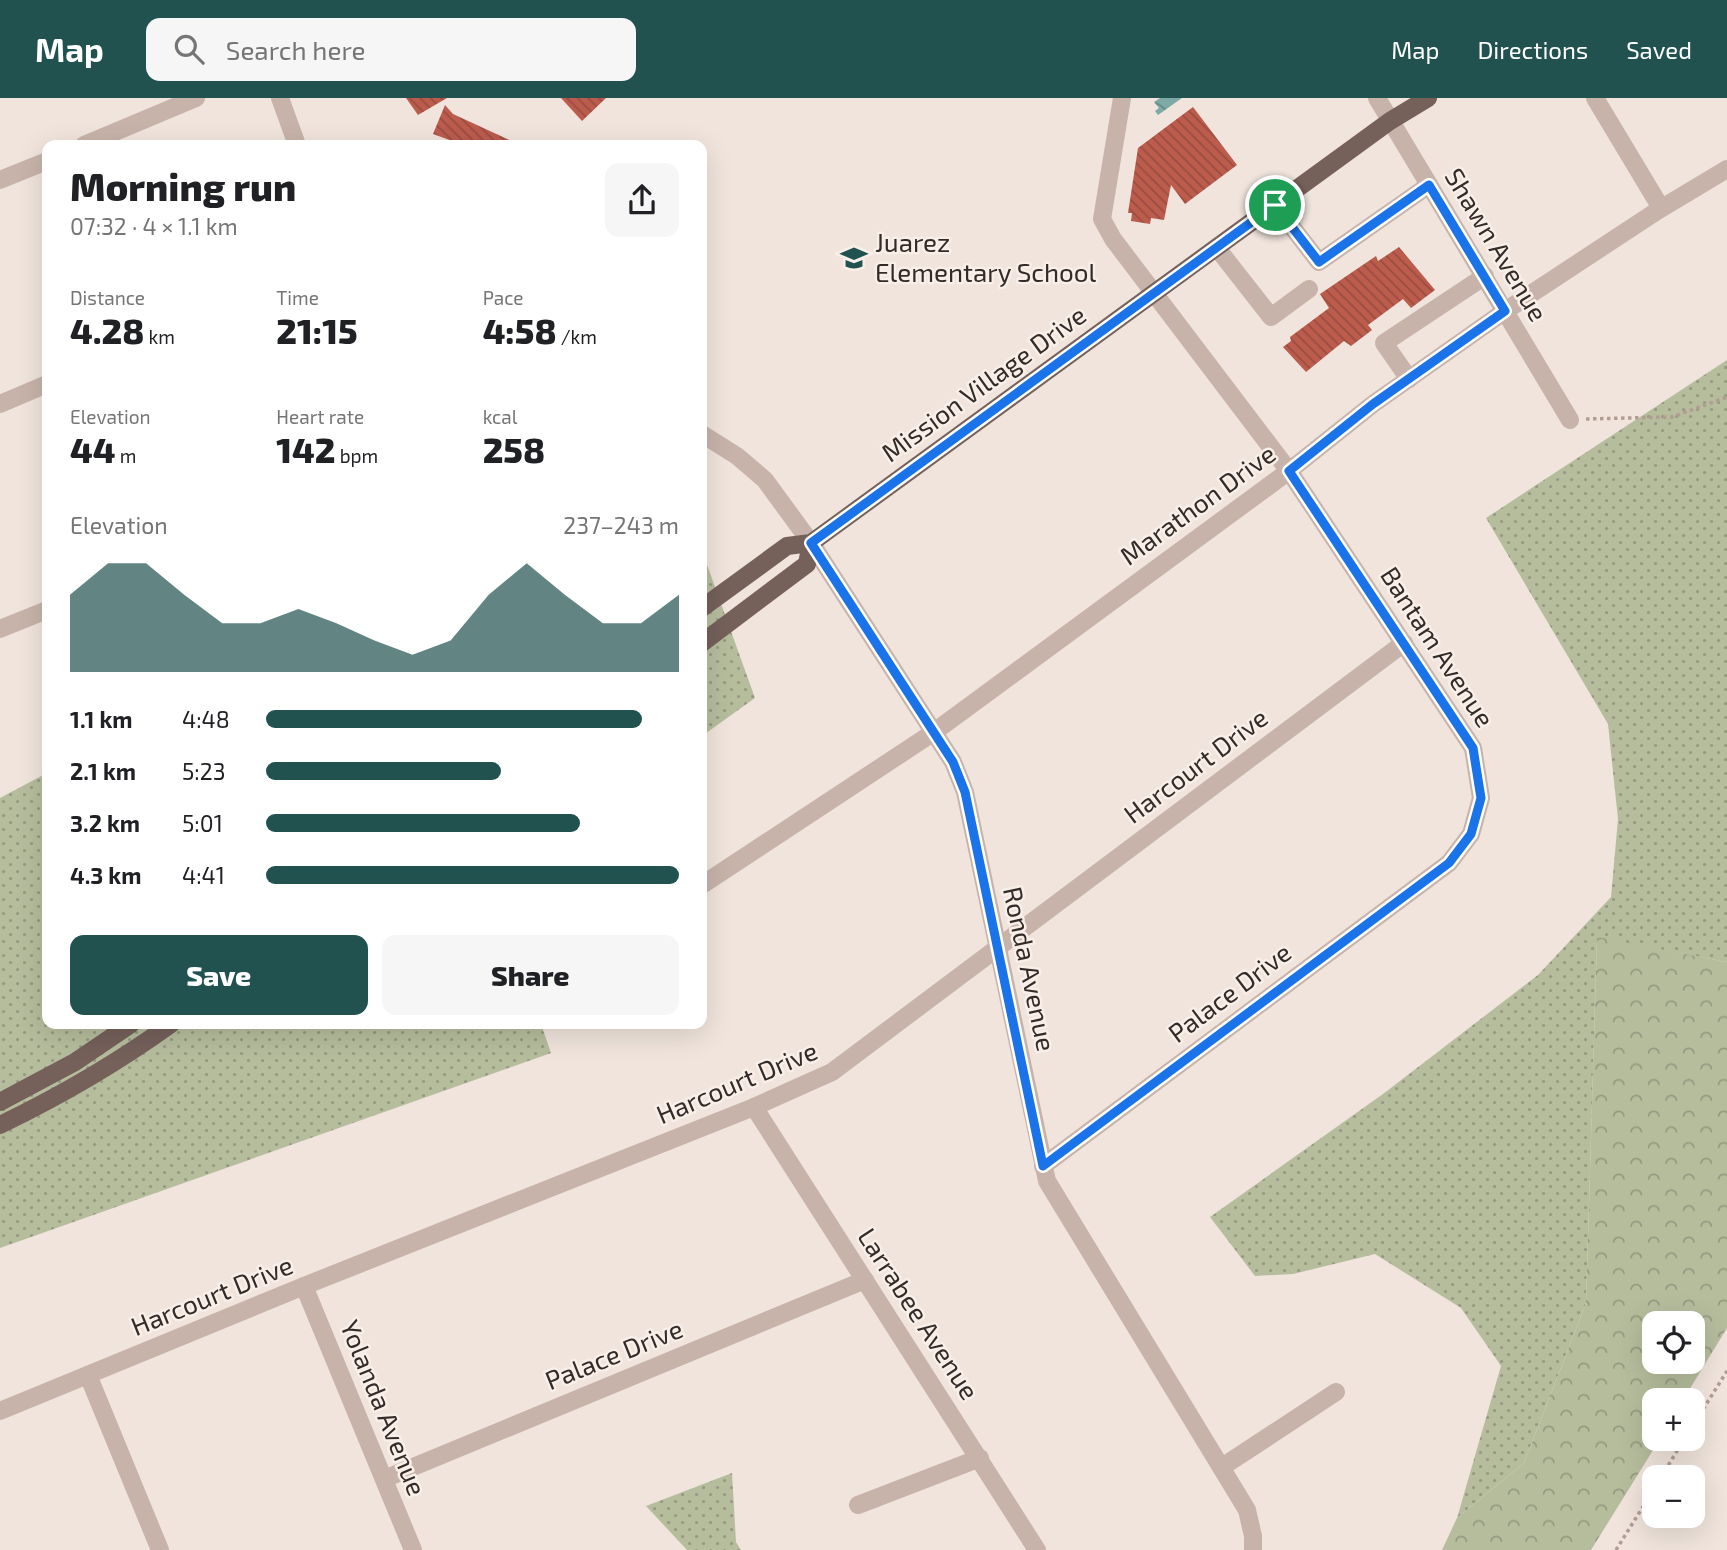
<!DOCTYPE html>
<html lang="en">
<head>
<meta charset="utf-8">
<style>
  :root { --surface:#fff; --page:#f6f6f6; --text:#202124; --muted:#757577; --accent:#215250 }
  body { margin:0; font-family:"Exo 2",sans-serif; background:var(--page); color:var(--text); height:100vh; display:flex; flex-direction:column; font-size:26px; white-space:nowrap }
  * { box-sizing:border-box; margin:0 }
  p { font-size:23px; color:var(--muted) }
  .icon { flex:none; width:38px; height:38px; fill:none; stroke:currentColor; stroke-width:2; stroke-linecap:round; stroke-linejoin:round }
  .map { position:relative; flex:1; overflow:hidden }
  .details { position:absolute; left:42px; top:42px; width:665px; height:889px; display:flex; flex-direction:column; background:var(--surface); border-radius:14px; box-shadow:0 7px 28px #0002 }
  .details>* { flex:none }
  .controls { position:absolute; left:1642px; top:1213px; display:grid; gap:14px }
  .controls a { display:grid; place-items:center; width:63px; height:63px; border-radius:14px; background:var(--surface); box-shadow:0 7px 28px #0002; font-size:35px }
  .pin { position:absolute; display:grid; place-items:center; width:60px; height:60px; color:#fff; margin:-30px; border:4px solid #fff; border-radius:50%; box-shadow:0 2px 7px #0007 }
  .round { display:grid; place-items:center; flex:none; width:74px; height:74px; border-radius:14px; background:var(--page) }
  .overview { display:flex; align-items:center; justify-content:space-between; height:119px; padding:0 28px }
  h1 { font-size:38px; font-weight:800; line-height:52px }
  .metrics { display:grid; grid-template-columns:repeat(3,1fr); gap:10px; height:119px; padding:7px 28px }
  .metrics div { display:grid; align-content:center }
  .metrics b { font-size:35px; font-weight:800 }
  .metrics small { font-size:19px; font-weight:400 }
  .metrics p { font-size:19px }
  .chart { height:196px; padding:14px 28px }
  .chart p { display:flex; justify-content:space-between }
  .chart svg { width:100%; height:126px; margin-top:7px; fill:var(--accent); opacity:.7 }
  .button { display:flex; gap:14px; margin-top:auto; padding:14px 28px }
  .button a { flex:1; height:80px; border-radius:14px; background:var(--accent); color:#fff; font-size:28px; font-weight:800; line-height:80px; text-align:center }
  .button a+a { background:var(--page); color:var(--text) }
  ul { padding:0 28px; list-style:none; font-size:23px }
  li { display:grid; grid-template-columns:112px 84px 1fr; align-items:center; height:52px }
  li i { height:18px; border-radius:9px; background:var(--accent) }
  header { display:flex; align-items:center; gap:42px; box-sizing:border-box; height:98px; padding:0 35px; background:var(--accent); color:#fff }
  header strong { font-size:33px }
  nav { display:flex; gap:38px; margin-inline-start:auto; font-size:24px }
  .search { width:490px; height:63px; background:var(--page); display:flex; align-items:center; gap:18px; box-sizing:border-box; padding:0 24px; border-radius:14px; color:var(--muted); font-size:26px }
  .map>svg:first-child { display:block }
  .grass { fill:url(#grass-dots) }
  .forest { fill:url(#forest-crowns); fill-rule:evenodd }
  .water { fill:url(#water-waves) }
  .building { fill:url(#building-back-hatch) }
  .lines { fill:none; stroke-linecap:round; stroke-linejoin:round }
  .path { stroke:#b29d93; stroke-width:3.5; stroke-dasharray:3.5 3.5; stroke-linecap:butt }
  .minor { stroke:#c7b3a9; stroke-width:18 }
  .major { stroke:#75605a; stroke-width:18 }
  .route-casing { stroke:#fff; stroke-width:14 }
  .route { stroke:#1a73e8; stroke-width:9 }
  .labels { text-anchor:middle; stroke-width:5; stroke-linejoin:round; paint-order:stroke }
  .poi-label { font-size:26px; fill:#342b28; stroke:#f8efe8; text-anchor:start }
  .street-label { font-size:26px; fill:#342b28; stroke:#f8efe8 }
</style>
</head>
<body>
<header>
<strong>Map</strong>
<div class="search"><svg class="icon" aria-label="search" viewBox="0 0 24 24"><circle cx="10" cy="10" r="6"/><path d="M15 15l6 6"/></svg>Search here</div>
<nav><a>Map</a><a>Directions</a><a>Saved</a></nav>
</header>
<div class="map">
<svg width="1727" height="1452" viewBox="0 0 1727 1452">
  <defs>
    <pattern id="grass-dots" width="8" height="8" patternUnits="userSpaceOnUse" patternTransform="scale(1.75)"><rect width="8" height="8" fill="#b6bd9d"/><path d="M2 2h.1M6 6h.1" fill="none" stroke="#959a80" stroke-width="1.8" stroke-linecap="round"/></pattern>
    <pattern id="forest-crowns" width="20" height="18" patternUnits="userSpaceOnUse" patternTransform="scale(1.75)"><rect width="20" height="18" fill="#b6bd9d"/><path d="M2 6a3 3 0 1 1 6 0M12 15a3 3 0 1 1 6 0" fill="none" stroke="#959a80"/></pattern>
    <pattern id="water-waves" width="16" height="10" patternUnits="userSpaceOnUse" patternTransform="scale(1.75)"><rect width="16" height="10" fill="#7daaa7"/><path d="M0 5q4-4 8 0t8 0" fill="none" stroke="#678b88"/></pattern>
    <pattern id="building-back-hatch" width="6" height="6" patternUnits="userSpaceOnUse" patternTransform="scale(1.75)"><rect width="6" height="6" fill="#bc5c4d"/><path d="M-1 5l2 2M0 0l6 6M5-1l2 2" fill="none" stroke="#9a4c40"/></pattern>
  </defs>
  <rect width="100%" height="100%" fill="#f0e4dc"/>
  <g class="grass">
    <path d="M1727 262V864L1597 840 1586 1205 1524 1365 1457 1420 1501 1268 1461 1210 1375 1156 1293 1176 1255 1178 1210 1119 1383 996 1538 877 1611 799 1618 721 1608 626 1486 420Z"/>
    <path d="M702 461 706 464 755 600 702 638Z"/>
    <path d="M47 675V926H541L551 955 0 1150V700Z"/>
    <path d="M732 1375 736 1444 741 1452H687L646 1408Z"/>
  </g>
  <path class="forest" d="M1597 839 1727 864V1230L1683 1302H1654V1340L1660 1341 1591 1452H1442L1457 1420 1524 1365 1586 1205ZM1654 1225H1692V1264H1654Z"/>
  <path class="water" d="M1160 0H1182L1158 17 1155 13 1159 10 1154 4Z"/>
  <g class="building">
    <path d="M406 0H447L418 17Z"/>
    <path d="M561 0H606L582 23Z"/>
    <path d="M445 7 453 16 520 47H463L433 36Z"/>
    <path d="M1193 9 1237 67 1185 106 1171 87 1164 122 1151 120 1150 126 1131 123 1132 115H1128L1138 50Z"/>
    <path d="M1399 149 1435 192 1411 210 1403 201 1368 227 1372 232 1351 248 1344 243 1306 274 1283 249 1291 243 1290 239 1329 210 1320 196 1376 158 1378 163Z"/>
  </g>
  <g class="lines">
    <g class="path">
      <path d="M1586 321 1672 319 1727 299"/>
      <path d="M1692 1329 1727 1273"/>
      <path d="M1661 1379 1685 1340"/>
      <path d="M1616 1452 1654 1391"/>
    </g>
    <g class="minor">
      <path d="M280 0 297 47"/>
      <path d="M1377 0 1570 322"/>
      <path d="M1595 0 1661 110"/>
      <path d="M84 47 196 0"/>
      <path d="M0 82 47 63"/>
      <path d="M1275 107 1319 164 1429 87"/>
      <path d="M1217 150 1271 219 1309 191"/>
      <path d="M1409 281 1384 245 1485 178"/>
      <path d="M0 306 47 286"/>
      <path d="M702 336 737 358 765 382 811 445 953 664 965 694 1047 1083 1247 1412 1253 1438V1452"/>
      <path d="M0 531 47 512"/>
      <path d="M702 787 934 634 1289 373 1373 306 1505 213 1657 113 1727 71"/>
      <path d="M754 1009 1037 1452"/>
      <path d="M1043 1068 1449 765 1471 736 1481 700 1473 650 1289 373 1113 141 1102 121 1122 0"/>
      <path d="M304 1188 413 1452"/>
      <path d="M88 1277 160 1452"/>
      <path d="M0 1313 304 1188 754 1009 832 974 1404 545"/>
      <path d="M1222 1369 1336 1294"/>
      <path d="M384 1381 865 1182"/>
      <path d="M858 1407 980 1360"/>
    </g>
    <g class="major">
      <path d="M702 510 787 448 811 445 1390 23 1428 0"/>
      <path d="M702 545 807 466 811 445"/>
      <path d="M0 1004 75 964 131 926"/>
      <path d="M0 1027C60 998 117 965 171 926"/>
    </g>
  </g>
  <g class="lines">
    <defs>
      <path id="route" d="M1429 87 1505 213 1373 306 1289 373 1473 650 1481 700 1471 736 1449 765 1043 1068 965 694 953 664 811 445 1275 107 1319 164Z"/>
    </defs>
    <use href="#route" class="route-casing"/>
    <use href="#route" class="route"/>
  </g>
  <defs>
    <symbol id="school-bare" viewBox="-9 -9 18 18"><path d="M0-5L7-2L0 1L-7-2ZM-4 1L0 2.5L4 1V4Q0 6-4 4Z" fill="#215250" stroke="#f8efe8" stroke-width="2.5" paint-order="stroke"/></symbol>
  </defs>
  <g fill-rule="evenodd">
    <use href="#school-bare" x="835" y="141" width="38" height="38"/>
  </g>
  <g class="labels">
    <g class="poi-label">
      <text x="875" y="154">Juarez<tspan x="875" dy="30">Elementary School</tspan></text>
    </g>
    <g class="street-label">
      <text transform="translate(1496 147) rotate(59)" y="9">Shawn Avenue</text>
      <text transform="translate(984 286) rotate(-36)" y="9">Mission Village Drive</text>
      <text transform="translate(1198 407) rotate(-36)" y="9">Marathon Drive</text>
      <text transform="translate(1437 549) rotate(57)" y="9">Bantam Avenue</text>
      <text transform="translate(1196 668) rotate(-37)" y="9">Harcourt Drive</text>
      <text transform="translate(1029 871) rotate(78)" y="9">Ronda Avenue</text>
      <text transform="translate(1230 895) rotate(-37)" y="9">Palace Drive</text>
      <text transform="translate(737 985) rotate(-23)" y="9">Harcourt Drive</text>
      <text transform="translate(212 1198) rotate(-22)" y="9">Harcourt Drive</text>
      <text transform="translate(918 1216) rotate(57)" y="9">Larrabee Avenue</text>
      <text transform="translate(614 1257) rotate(-22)" y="9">Palace Drive</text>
      <text transform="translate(383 1310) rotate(68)" y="9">Yolanda Avenue</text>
    </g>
  </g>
</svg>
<div class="controls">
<a><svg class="icon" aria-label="locate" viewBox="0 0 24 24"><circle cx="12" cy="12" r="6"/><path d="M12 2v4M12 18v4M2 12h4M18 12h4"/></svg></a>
<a>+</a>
<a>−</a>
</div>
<div class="pin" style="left:1275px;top:107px;background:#1e9e55"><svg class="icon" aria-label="arrive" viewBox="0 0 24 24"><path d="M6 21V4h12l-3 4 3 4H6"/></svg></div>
<section class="details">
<div class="overview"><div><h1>Morning run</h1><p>07:32 · 4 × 1.1 km</p></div><a class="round"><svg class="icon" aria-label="share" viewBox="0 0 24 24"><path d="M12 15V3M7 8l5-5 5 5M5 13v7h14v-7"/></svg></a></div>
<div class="metrics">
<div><p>Distance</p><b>4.28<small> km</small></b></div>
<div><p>Time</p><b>21:15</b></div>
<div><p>Pace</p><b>4:58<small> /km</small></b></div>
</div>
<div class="metrics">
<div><p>Elevation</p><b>44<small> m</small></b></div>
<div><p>Heart rate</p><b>142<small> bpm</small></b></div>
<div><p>kcal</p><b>258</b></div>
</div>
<div class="chart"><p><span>Elevation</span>237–243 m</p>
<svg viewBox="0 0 160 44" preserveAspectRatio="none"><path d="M0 44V17L10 6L20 6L30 17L40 27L50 27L60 22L70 27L80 33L90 38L100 33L110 17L120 6L130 17L140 27L150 27L160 17V44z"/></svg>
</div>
<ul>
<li><b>1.1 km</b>4:48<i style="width:91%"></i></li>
<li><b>2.1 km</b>5:23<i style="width:57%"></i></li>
<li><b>3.2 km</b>5:01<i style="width:76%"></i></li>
<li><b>4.3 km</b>4:41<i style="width:100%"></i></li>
</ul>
<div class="button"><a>Save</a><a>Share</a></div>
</section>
</div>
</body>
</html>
